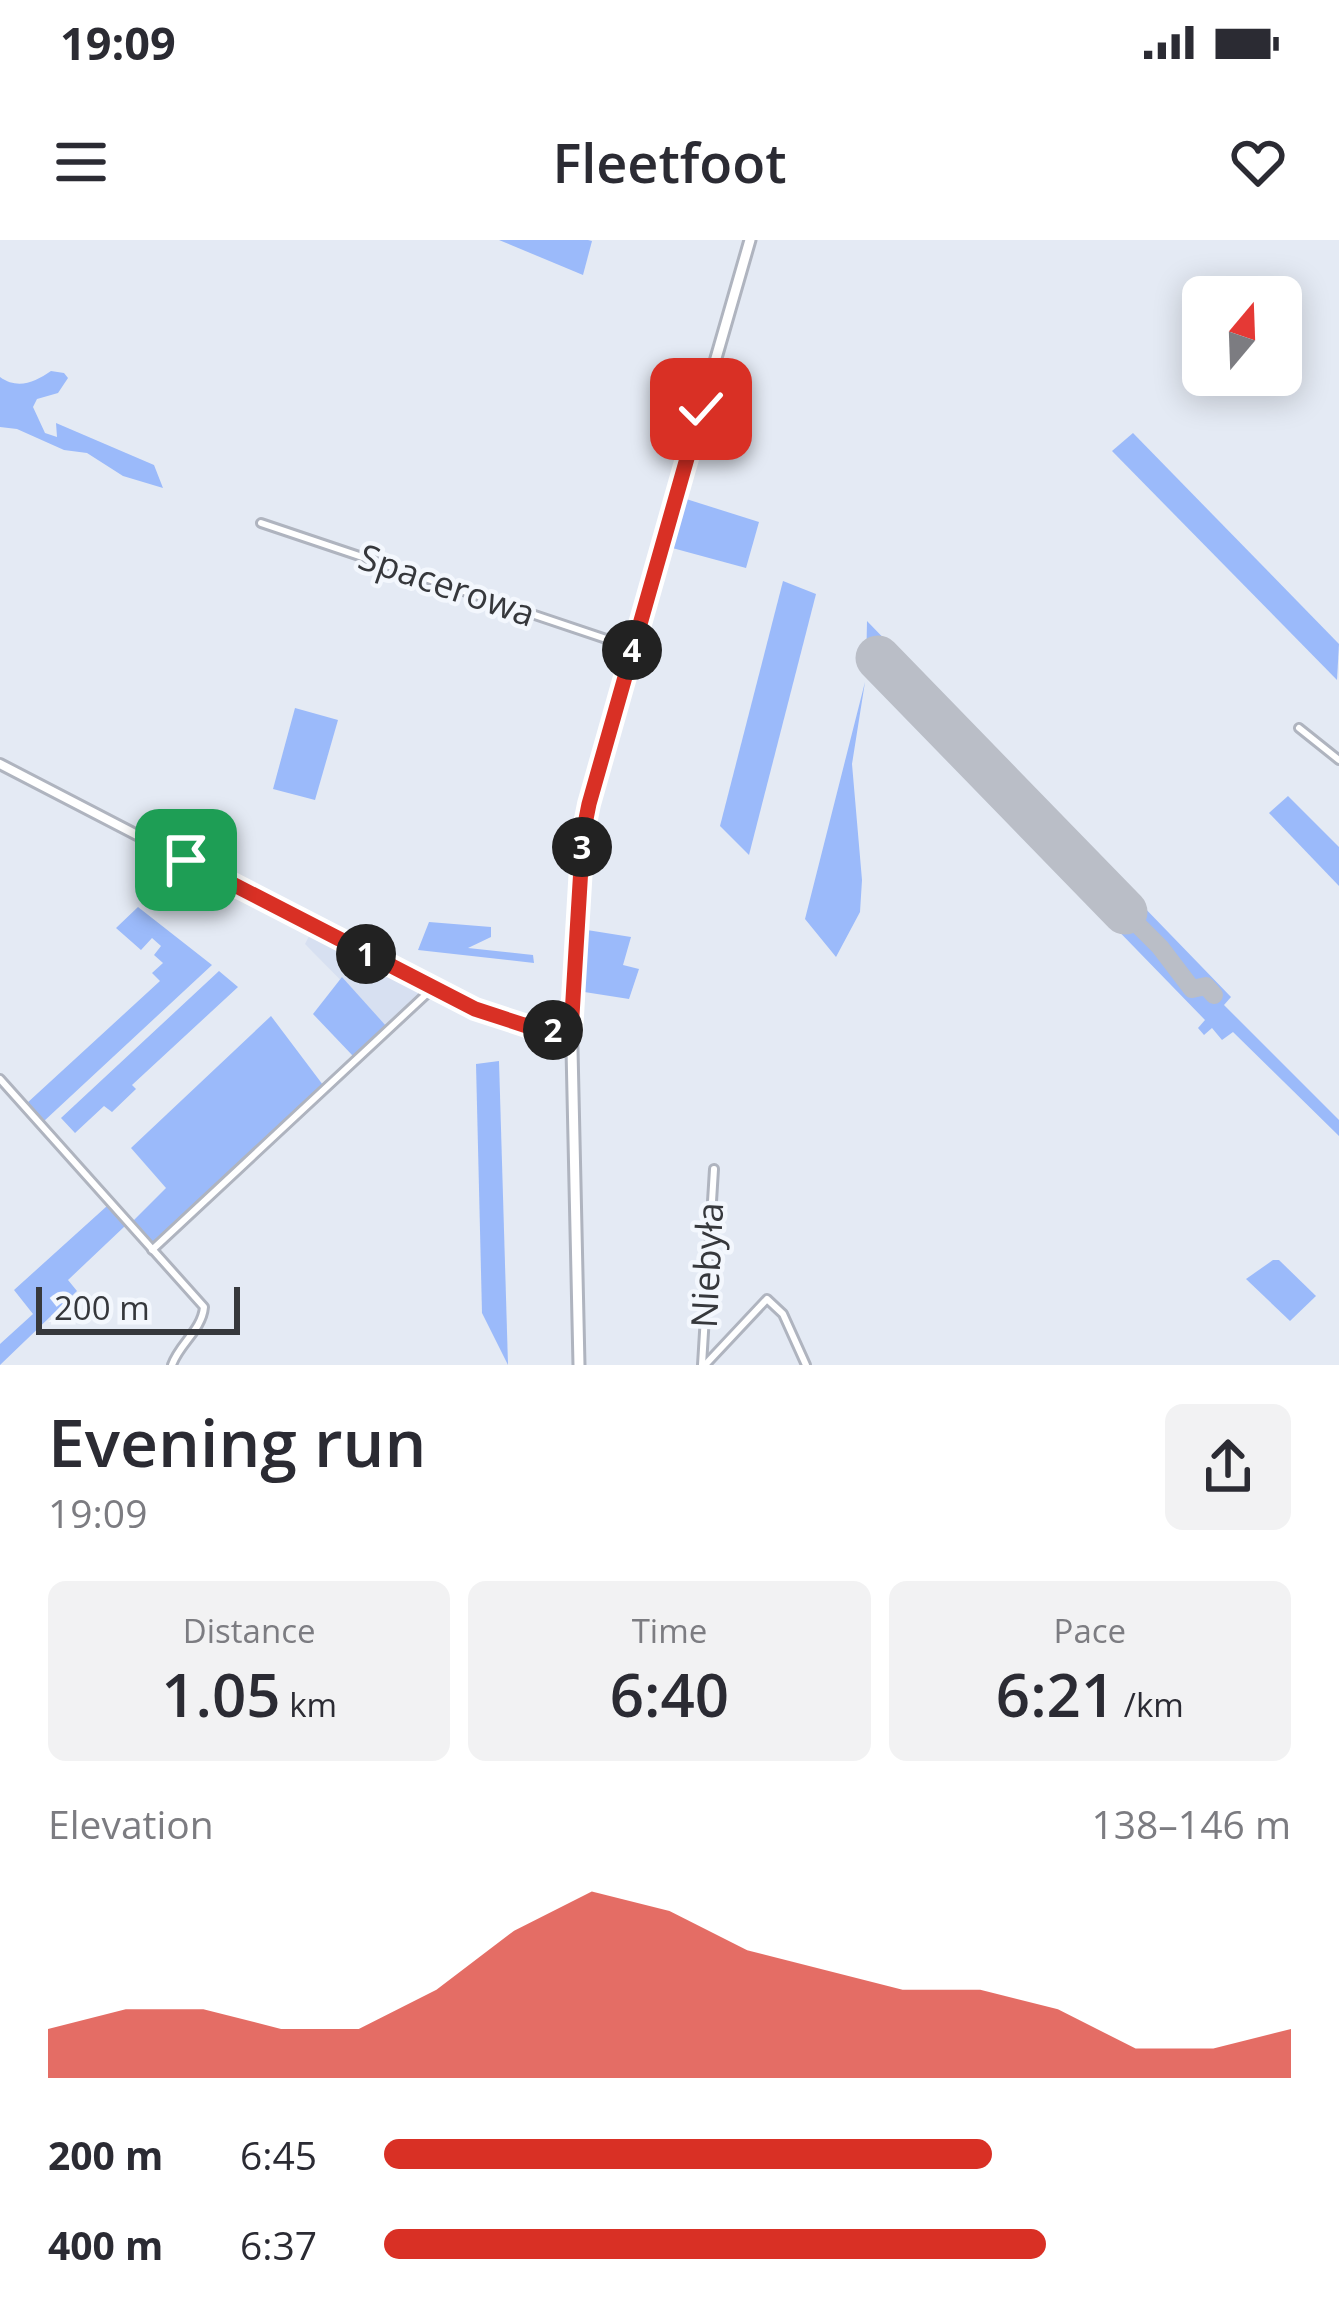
<!DOCTYPE html>
<html lang="en">
<head>
<meta charset="utf-8">
<style>
  :root { --surface:#fff; --page:#f2f2f3; --text:#2b2b33; --muted:#7c7c81; --accent:#d93025 }
  body { margin:0; font-family:"Open Sans",sans-serif; background:var(--page); color:var(--text); height:100vh; display:flex; flex-direction:column; font-size:45px; white-space:nowrap }
  * { box-sizing:border-box; margin:0 }
  p { font-size:39px; color:var(--muted) }
  .icon { flex:none; width:66px; height:66px; fill:none; stroke:currentColor; stroke-width:2; stroke-linecap:round; stroke-linejoin:round }
  .map { position:relative; height:1125px; overflow:hidden }
  .side { display:flex; flex-direction:column; background:var(--surface); flex:1 }
  .side>* { flex:none }
  .needle { width:78px; rotate:19deg }
  .controls { position:absolute; left:1182px; top:36px; display:grid; gap:24px }
  .controls a { display:grid; place-items:center; width:120px; height:120px; border-radius:18px; background:var(--surface); box-shadow:0 6px 30px #0003; font-size:60px }
  .scale { position:absolute; left:36px; bottom:30px; width:204px; box-sizing:border-box; padding-left:12px; border:6px solid #36383c; border-top:0; font-size:33px; line-height:42px; white-space:nowrap; color:#36383c; -webkit-text-stroke:9px #f3f7fd; paint-order:stroke }
  .pin { position:absolute; display:grid; place-items:center; width:102px; height:102px; color:#fff; margin:-51px; border-radius:24px; box-shadow:0 6px 18px #0006 }
  .km { position:absolute; width:60px; height:60px; margin:-30px; border-radius:50%; background:#222; color:#fff; font-size:33px; line-height:60px; text-align:center }
  .round { display:grid; place-items:center; flex:none; width:126px; height:126px; border-radius:18px; background:var(--page) }
  .headline { display:flex; align-items:center; justify-content:space-between; height:204px; padding:0 48px }
  h1 { font-size:66px; font-weight:600; line-height:90px }
  .stats { display:grid; grid-template-columns:repeat(3,1fr); gap:18px; height:204px; padding:12px 48px }
  .stats div { display:grid; align-content:center; border-radius:18px; background:var(--page); text-align:center }
  .stats b { font-size:60px; font-weight:600 }
  .stats small { font-size:33px; font-weight:400 }
  .stats p { font-size:33px }
  .chart { height:336px; padding:24px 48px }
  .chart p { display:flex; justify-content:space-between }
  .chart svg { width:100%; height:216px; margin-top:12px; fill:var(--accent); opacity:.7 }
  ul { padding:0 48px; list-style:none; font-size:39px }
  li { display:grid; grid-template-columns:192px 144px 1fr; align-items:center; height:90px }
  li i { height:30px; border-radius:15px; background:var(--accent) }
  .status { display:flex; justify-content:space-between; align-items:center; height:84px; padding:0 60px; background:var(--surface); direction:ltr }
  .status svg { height:33px; fill:currentColor }
  header { display:flex; justify-content:space-between; align-items:center; height:156px; padding:0 48px; background:var(--surface); font-size:54px; font-weight:600 }
  .map>svg:first-child { display:block }
  .built { fill:#d7e0f1 }
  .green { fill:#9bbafa }
  .lines { fill:none; stroke-linecap:round; stroke-linejoin:round }
  .taxiway { stroke:#babec7; stroke-width:18 }
  .runway { stroke:#babec7; stroke-width:45 }
  .minor-casing { stroke:#afb4bf; stroke-width:12 }
  .tertiary-casing { stroke:#afb4bf; stroke-width:14 }
  .secondary-casing { stroke:#afb4bf; stroke-width:15 }
  .minor { stroke:#fff; stroke-width:6 }
  .tertiary { stroke:#fff; stroke-width:8 }
  .secondary { stroke:#fff; stroke-width:9 }
  .route-casing { stroke:#fff; stroke-width:24 }
  .route { stroke:#d93025; stroke-width:15 }
  .labels { text-anchor:middle; stroke-width:9; stroke-linejoin:round; paint-order:stroke }
  .street-label { font-size:36px; fill:#36383c; stroke:#f3f7fd }
</style>
</head>
<body>
<div class="status"><b>19:09</b><svg viewBox="0 0 49 12"><path d="M0 12V9h3v3zM5 12V6h3v6zM10 12V3h3v9zM15 12V0h3v12zM26 1h20v11H26zM47 4h2v5h-2z"/></svg></div>
<header><svg class="icon" aria-label="menu" viewBox="0 0 24 24"><path d="M4 6h16M4 12h16M4 18h16"/></svg>Fleetfoot<svg class="icon" aria-label="heart" viewBox="0 0 24 24"><path d="M12 20l-8-8c-3-5 5-10 8-4 3-6 11-1 8 4z"/></svg></header>
<div class="map">
<svg width="1339" height="1125" viewBox="0 0 1339 1125">
  <rect width="100%" height="100%" fill="#e4eaf4"/>
  <path class="built" d="M311 692 424 750 387 787 305 704Z"/>
  <g class="green">
    <path d="M499 0H588L592 1 583 35Z"/>
    <path d="M51 131 64 133 68 138 58 153 37 159 33 167 45 193 57 197 56 183 154 225 163 248 123 236 87 213 64 210 17 189 0 187V137C18 150 35 142 51 131Z"/>
    <path d="M1133 193 1339 404 1337 440 1112 211Z"/>
    <path d="M683 258 759 282 746 328 665 306Z"/>
    <path d="M783 341 816 354 749 615 720 586Z"/>
    <path d="M867 381 1231 757 1224 765 1339 880V896L1233 792 1222 800 1212 788 1204 795 1198 788 1205 780 866 431Z"/>
    <path d="M865 442 852 524 862 640 860 672 836 717 805 679Z"/>
    <path d="M295 468 338 480 315 560 273 549Z"/>
    <path d="M1288 556 1339 607V646L1269 573Z"/>
    <path d="M138 667 212 725 43 882 26 864 160 741 152 733 163 723 154 715 161 706 152 698 141 710 116 688Z"/>
    <path d="M429 682 491 687V697L468 708 533 715 534 723 418 710Z"/>
    <path d="M587 690 631 697 623 725 639 729 629 759 578 751Z"/>
    <path d="M219 731 238 747 132 845 136 849 112 872 104 866 75 893 61 878Z"/>
    <path d="M342 737 387 787 353 816 313 774Z"/>
    <path d="M271 776 323 845 153 1005 131 983 166 948 131 908Z"/>
    <path d="M499 821 508 1125 482 1073 476 824Z"/>
    <path d="M107 966 125 986 68 1040 77 1051 0 1125V1104L33 1074 14 1050Z"/>
    <path d="M1273 1020H1279L1316 1056 1290 1081 1246 1039Z"/>
  </g>
  <g class="lines">
    <path class="taxiway" d="M1125 672 1160 707 1192 749 1206 746 1214 755"/>
    <path class="runway" d="M878 418 1125 672"/>
    <defs>
      <g id="minor">
        <path d="M261 283 633 408"/>
        <path d="M1299 488 1339 520"/>
        <path d="M0 839 204 1067C202 1090 179 1104 172 1125"/>
        <path d="M152 1010 433 748"/>
        <path d="M702 1125 714 929"/>
        <path d="M705 1125 767 1059 783 1074 806 1125"/>
      </g>
      <path id="tertiary" d="M0 524 465 765 516 783 571 792"/>
      <path id="secondary" d="M579 1125 571 764 580 690 583 594 592 549 750 0"/>
    </defs>
    <use href="#minor" class="minor-casing"/>
    <use href="#tertiary" class="tertiary-casing"/>
    <use href="#secondary" class="secondary-casing"/>
    <use href="#minor" class="minor"/>
    <use href="#tertiary" class="tertiary"/>
    <use href="#secondary" class="secondary"/>
  </g>
  <g class="lines">
    <defs>
      <path id="route" d="M186 620 475 769 527 786 571 792 583 594 589 564 701 169"/>
    </defs>
    <use href="#route" class="route-casing"/>
    <use href="#route" class="route"/>
  </g>
  <g class="labels">
    <g class="street-label">
      <text transform="translate(447 345) rotate(19)" y="13">Spacerowa</text>
      <text transform="translate(707 1025) rotate(-87)" y="13">Niebyła</text>
    </g>
  </g>
</svg>
<div class="controls">
<a><svg class="needle" viewBox="-14 -14 28 28"><path d="M0-13l5 13h-10z" fill="#e53935"/><path d="M0 13l5-13h-10z" fill="#7c7c81"/></svg></a>
</div>
<div class="scale">200 m</div>
<div class="pin" style="left:186px;top:620px;background:#1e9e55"><svg class="icon" aria-label="arrive" viewBox="0 0 24 24"><path d="M6 21V4h12l-3 4 3 4H6"/></svg></div>
<div class="pin" style="left:701px;top:169px;background:#d93025"><svg class="icon" aria-label="check" viewBox="0 0 24 24"><path d="M5 12l5 5 9-10"/></svg></div>
<b class="km" style="left:366px;top:714px">1</b>
<b class="km" style="left:553px;top:790px">2</b>
<b class="km" style="left:582px;top:607px">3</b>
<b class="km" style="left:632px;top:410px">4</b>
</div>
<section class="side">
<div class="headline"><div><h1>Evening run</h1><p>19:09</p></div><a class="round"><svg class="icon" aria-label="share" viewBox="0 0 24 24"><path d="M12 15V3M7 8l5-5 5 5M5 13v7h14v-7"/></svg></a></div>
<div class="stats">
<div><p>Distance</p><b>1.05<small> km</small></b></div>
<div><p>Time</p><b>6:40</b></div>
<div><p>Pace</p><b>6:21<small> /km</small></b></div>
</div>
<div class="chart"><p><span>Elevation</span>138–146 m</p>
<svg viewBox="0 0 160 44" preserveAspectRatio="none"><path d="M0 44V34L10 30L20 30L30 34L40 34L50 26L60 14L70 6L80 10L90 18L100 22L110 26L120 26L130 30L140 38L150 38L160 34V44z"/></svg>
</div>
<ul>
<li><b>200 m</b>6:45<i style="width:67%"></i></li>
<li><b>400 m</b>6:37<i style="width:73%"></i></li>
</ul>
</section>
</body>
</html>
